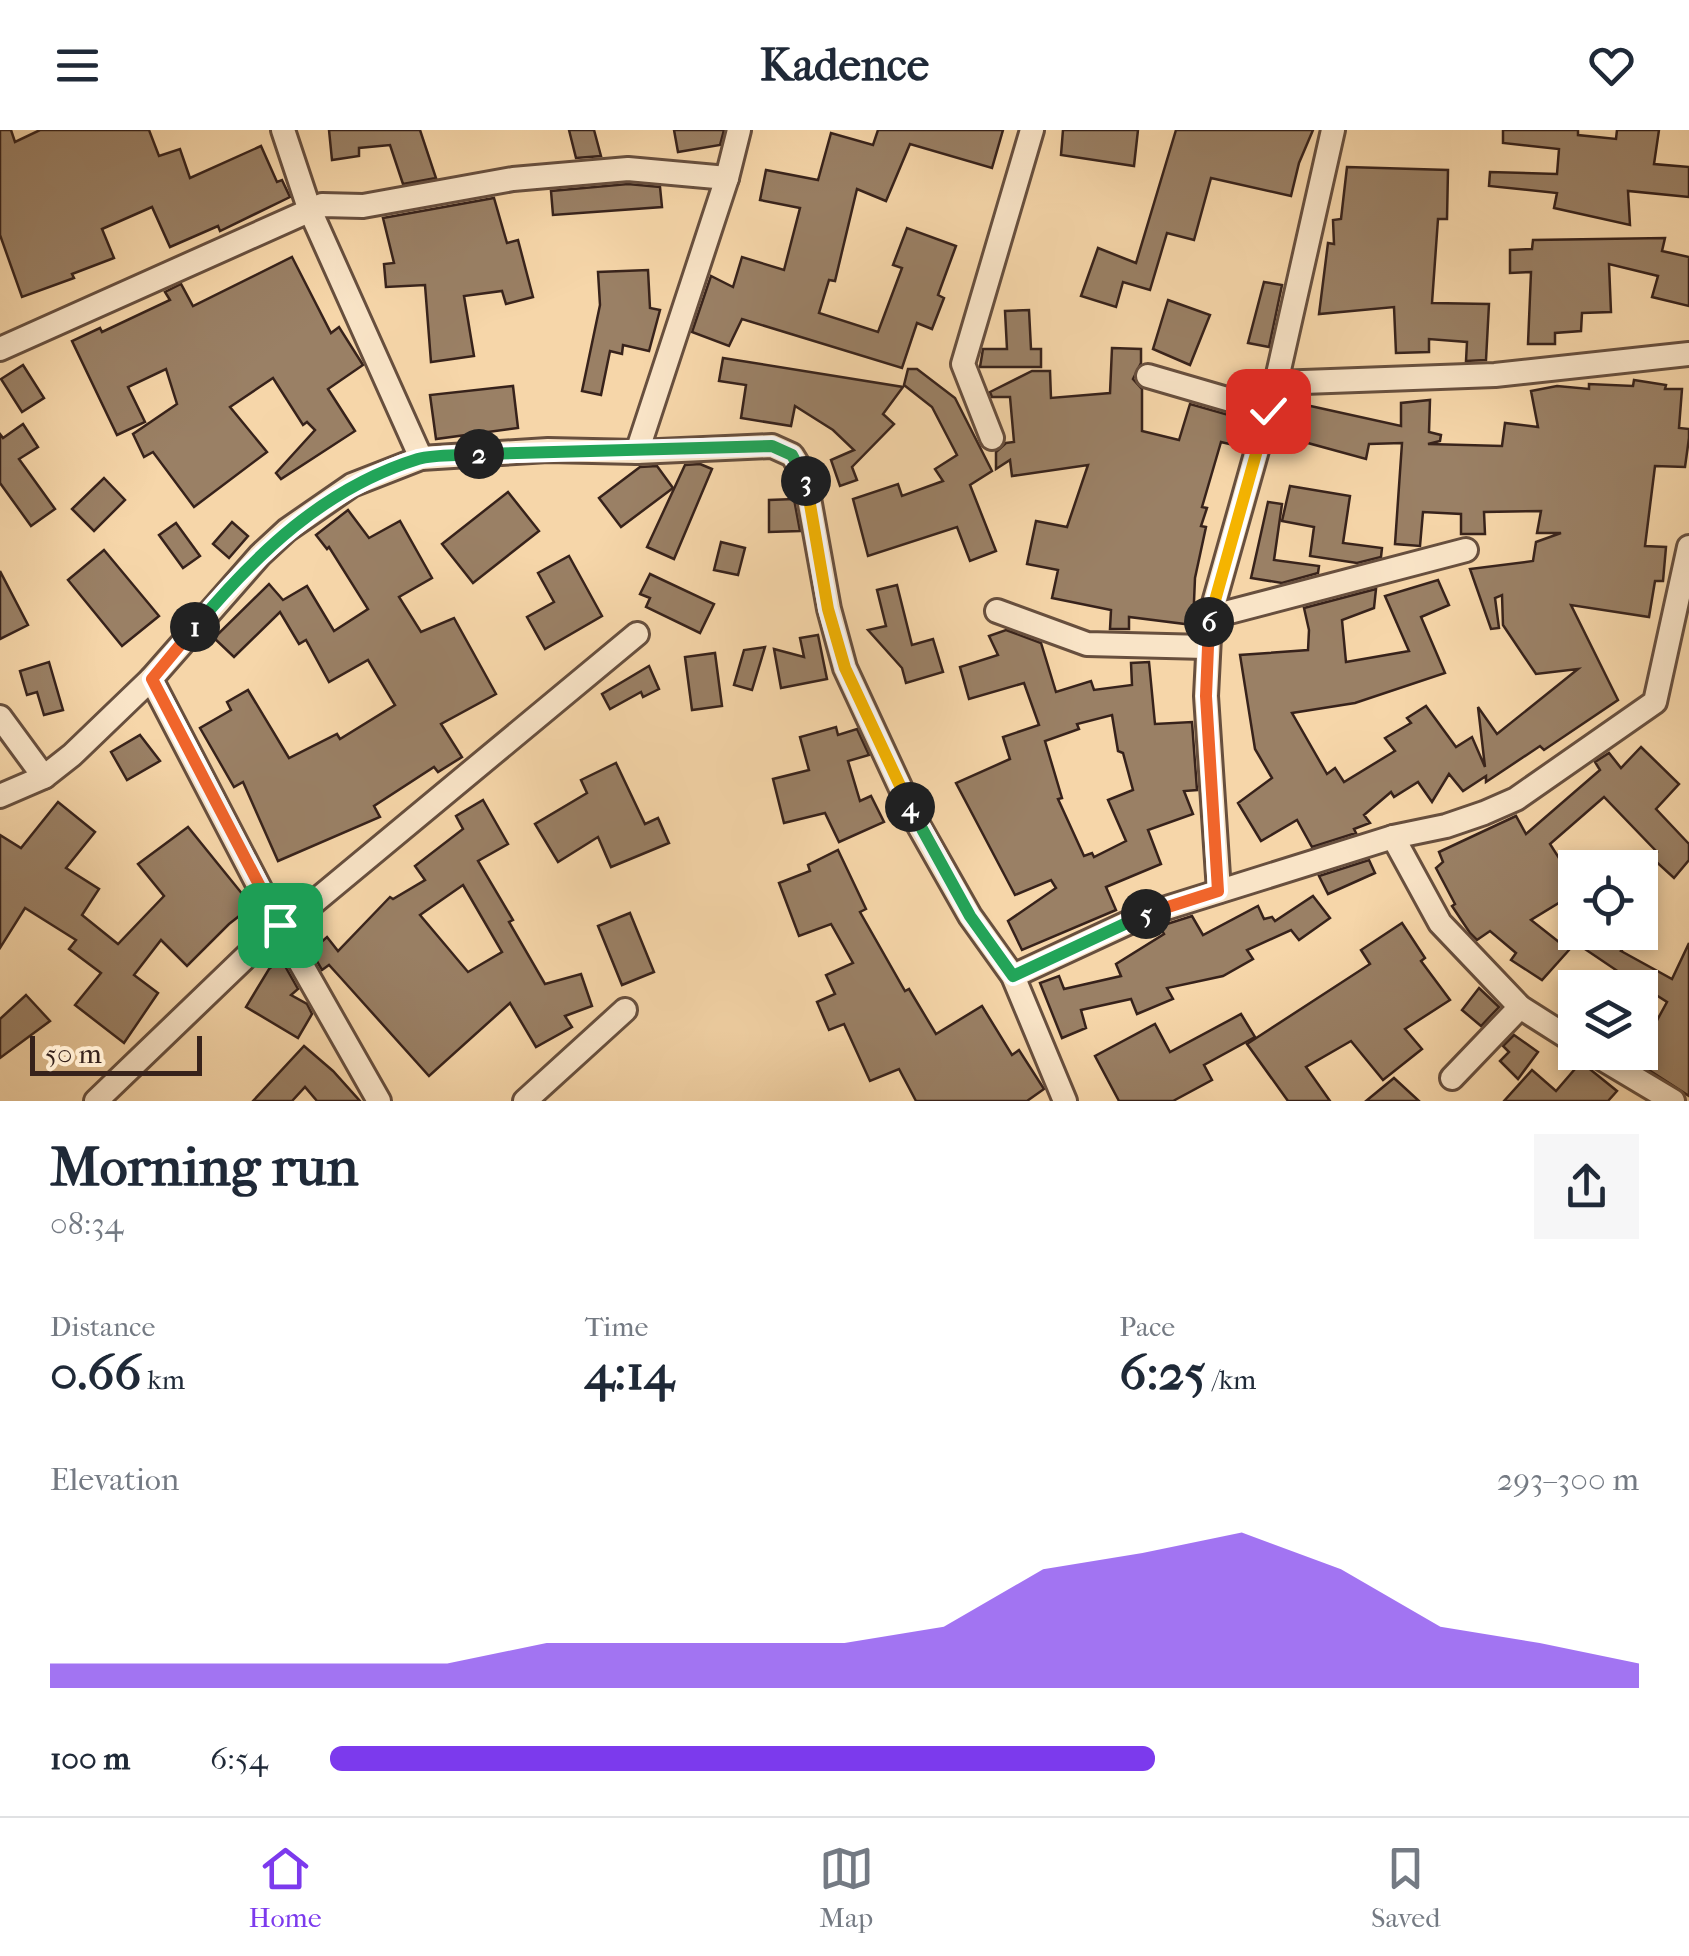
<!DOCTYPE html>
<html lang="en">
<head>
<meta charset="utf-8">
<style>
  :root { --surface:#fff; --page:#f6f6f7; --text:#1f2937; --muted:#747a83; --line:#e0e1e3; --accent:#7c3aed }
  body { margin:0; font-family:"IM FELL French Canon",serif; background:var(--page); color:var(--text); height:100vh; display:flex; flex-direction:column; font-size:38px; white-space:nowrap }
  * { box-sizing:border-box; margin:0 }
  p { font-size:32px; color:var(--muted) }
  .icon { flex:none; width:55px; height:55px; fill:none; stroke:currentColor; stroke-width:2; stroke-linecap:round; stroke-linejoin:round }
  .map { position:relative; height:971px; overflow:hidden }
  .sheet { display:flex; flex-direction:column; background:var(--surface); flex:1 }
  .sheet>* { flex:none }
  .buttons { position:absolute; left:1558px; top:720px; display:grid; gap:20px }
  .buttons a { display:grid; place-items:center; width:100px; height:100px; border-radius:0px; background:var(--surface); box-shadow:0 5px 15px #0003; font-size:50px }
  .scale { position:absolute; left:30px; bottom:25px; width:172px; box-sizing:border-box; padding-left:10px; border:5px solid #37221b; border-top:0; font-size:28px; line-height:35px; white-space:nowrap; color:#37221b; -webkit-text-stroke:8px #f9e4c7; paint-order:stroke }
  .pin { position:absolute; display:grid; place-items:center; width:85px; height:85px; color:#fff; margin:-42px; border-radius:20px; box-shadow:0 5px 15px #0006 }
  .km { position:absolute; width:50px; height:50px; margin:-25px; border-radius:50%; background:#222; color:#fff; font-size:28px; line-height:50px; text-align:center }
  .round { display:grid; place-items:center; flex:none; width:105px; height:105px; border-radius:0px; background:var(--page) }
  .headline { display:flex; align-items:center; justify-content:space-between; height:170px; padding:0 50px }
  h1 { font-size:55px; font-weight:800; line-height:75px }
  .metrics { display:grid; grid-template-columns:repeat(3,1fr); gap:15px; height:170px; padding:10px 50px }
  .metrics div { display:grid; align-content:center }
  .metrics b { font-size:50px; font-weight:800 }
  .metrics small { font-size:28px; font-weight:400 }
  .metrics p { font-size:28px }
  .chart { height:280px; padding:20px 50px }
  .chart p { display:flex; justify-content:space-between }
  .chart svg { width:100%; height:180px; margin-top:10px; fill:var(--accent); opacity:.7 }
  ul { padding:0 50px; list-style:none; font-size:32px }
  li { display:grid; grid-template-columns:160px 120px 1fr; align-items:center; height:75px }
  li i { height:25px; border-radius:12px; background:var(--accent) }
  header { display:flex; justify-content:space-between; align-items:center; height:130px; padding:0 50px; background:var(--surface); font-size:45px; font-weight:800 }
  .menu { display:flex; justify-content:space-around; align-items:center; height:140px; border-top:2px solid var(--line); background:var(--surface); font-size:28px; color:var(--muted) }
  .menu a { display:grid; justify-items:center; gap:5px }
  .menu .current { color:var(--accent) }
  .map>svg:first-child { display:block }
  .building { fill:#9a8065; stroke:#37221b; stroke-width:2.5; fill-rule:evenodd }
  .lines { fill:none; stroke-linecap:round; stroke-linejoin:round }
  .street-casing { stroke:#674f3e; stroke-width:28 }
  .street { stroke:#f9e4c7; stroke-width:22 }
  .split-1-casing { stroke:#fff; stroke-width:20 }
  .split-2-casing { stroke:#fff; stroke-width:20 }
  .split-3-casing { stroke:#fff; stroke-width:20 }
  .split-4-casing { stroke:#fff; stroke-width:20 }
  .split-5-casing { stroke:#fff; stroke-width:20 }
  .split-6-casing { stroke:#fff; stroke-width:20 }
  .split-7-casing { stroke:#fff; stroke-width:20 }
  .split-1 { stroke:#f0652b; stroke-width:12 }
  .split-2 { stroke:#22a559; stroke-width:12 }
  .split-3 { stroke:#22a559; stroke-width:12 }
  .split-4 { stroke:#f5b400; stroke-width:12 }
  .split-5 { stroke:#22a559; stroke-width:12 }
  .split-6 { stroke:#f0652b; stroke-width:12 }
  .split-7 { stroke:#f5b400; stroke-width:12 }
</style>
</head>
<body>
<header><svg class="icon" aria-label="menu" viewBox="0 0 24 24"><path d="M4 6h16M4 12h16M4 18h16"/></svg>Kadence<svg class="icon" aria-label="heart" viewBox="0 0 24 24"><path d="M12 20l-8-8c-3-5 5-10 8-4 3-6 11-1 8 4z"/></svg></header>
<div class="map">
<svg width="1689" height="971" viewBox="0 0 1689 971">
  <rect width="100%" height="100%" fill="#f6d6a9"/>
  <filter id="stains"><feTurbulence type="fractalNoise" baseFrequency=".002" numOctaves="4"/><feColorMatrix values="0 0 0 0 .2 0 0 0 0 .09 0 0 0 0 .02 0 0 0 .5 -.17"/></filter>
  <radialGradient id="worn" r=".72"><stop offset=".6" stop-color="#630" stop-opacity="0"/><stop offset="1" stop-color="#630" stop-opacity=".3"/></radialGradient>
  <g class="building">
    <path d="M0 0H11L15 12 40 0H149L159 26 180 19 190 48 261 16 277 52 282 50 290 67 220 101 218 96 170 117 152 77 102 99 114 128 72 144 74 148 22 167 0 105Z"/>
    <path d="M329 0H420L436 48 403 54 390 15 359 18V26L332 30Z"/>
    <path d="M569 0H594L601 26 576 28Z"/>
    <path d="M674 0H724L720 15 678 22Z"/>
    <path d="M878 0H1003L992 38 910 14 886 71 857 59 835 151 829 150 819 183 878 202 902 138 893 135 907 98 956 116 938 165 944 168 932 199 917 193 902 238 742 189 729 216 692 202 711 146 733 157 742 127 784 140 800 78 760 70 766 40 818 50 831 3 873 15Z"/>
    <path d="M1063 0H1138L1134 36 1061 25Z"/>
    <path d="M1176 0H1313L1299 33 1291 66 1211 48 1194 110 1167 103 1150 160 1123 152 1116 177 1081 166 1098 118 1136 133Z"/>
    <path d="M1503 0H1578V5L1616 9 1617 0H1659L1654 34 1689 37V67L1628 61 1630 95 1554 78 1557 63 1489 56 1490 42 1557 44 1559 19 1503 13Z"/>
    <path d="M1347 37 1448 40 1447 89H1438L1432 173 1489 174 1486 230 1466 231 1467 212 1429 209V222L1396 223 1394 177 1319 184 1328 113 1334 114 1333 90 1341 89Z"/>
    <path d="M628 54 660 57 662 77 553 85 551 61Z"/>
    <path d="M494 68 507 113 518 110 533 167 506 174 502 161 464 166 474 226 431 232 425 155 386 157 384 134 394 133 383 88Z"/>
    <path d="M1665 108 1662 121 1689 127V176L1652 167 1658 146 1609 134 1611 182 1582 183 1581 201 1555 203V214H1528L1531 142 1510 143V120L1532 119 1533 110Z"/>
    <path d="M292 127 331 203 339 197 363 235 328 259 355 301 281 349 276 343 315 300 307 292 303 295 273 248 230 277 267 322 194 377 153 322 144 327 133 304 177 274 166 239 128 257 145 292 117 305 72 211 100 198 102 202 170 170 165 162 181 154 193 176Z"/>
    <path d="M648 140 650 178 660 180 649 221 623 215 622 224 610 221 601 265 582 261 600 175 598 142Z"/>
    <path d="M1264 152 1282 155 1269 217 1248 213Z"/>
    <path d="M1168 170 1210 185 1190 235 1153 219Z"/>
    <path d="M1029 180 1031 219H1041V237H980L983 219H1007L1005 181Z"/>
    <path d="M1112 218 1141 219V233L1133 249 1142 259V301L1179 310 1190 274 1250 291 1242 317 1221 312 1202 377 1207 378 1201 396 1206 397 1195 448 1193 495 1129 487V499H1110L1111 480 1052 468 1058 440 1027 434 1036 391 1067 397 1088 335 1012 346 1010 330 996 339V322L1006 313 1014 312 1010 267H992L990 262 1032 241H1050L1051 268 1110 263Z"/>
    <path d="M723 228 903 257 883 284 894 294 852 337 857 350 840 356 831 330 854 320 833 300 795 276 791 296 741 288 746 255 719 251Z"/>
    <path d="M23 235 44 268 22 282 1 249Z"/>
    <path d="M908 239H917L955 268 992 341 970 355 996 421 970 431 957 397 868 426 853 369 898 354 902 366 943 351 935 339 957 325 932 277 904 255Z"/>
    <path d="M1634 250 1666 255 1665 259H1682L1679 298 1689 299V308L1685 337 1655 336 1645 416 1666 417 1663 451H1655L1649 487 1571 475 1618 570 1544 620 1540 616 1486 652V646L1463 661 1449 644 1432 672 1418 652 1394 667 1391 662 1364 685 1370 693 1354 699 1356 703 1312 717 1297 690 1261 711 1238 673 1272 648 1255 619 1240 525 1308 520 1309 500 1304 478 1376 459 1374 478 1342 490 1346 532 1409 521 1385 466 1438 450 1449 475 1421 487 1445 543 1355 573 1292 583 1327 644 1335 638 1344 652 1395 621 1385 608 1411 593 1407 588 1426 576 1456 617 1472 607 1485 637 1478 577 1497 604 1578 539 1536 544 1503 495 1502 465 1495 468 1499 498 1491 499 1470 439 1533 431 1536 412 1561 403H1537L1541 381 1484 382 1485 404H1461V384L1423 382 1420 416 1395 414 1402 313 1369 314 1366 329 1297 310 1306 275 1401 296V273L1430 270 1429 302 1441 305 1440 311 1428 314 1502 316 1505 293 1538 297 1531 261 1557 256 1589 259V254L1633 256Z"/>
    <path d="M513 256 518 298 436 309 430 265Z"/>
    <path d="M23 294 38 317 19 329 55 379 31 396 0 353V304L3 308Z"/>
    <path d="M700 334 712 339 674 429 647 417 685 335Z"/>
    <path d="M657 336 673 358 621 397 599 368 640 337Z"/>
    <path d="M104 348 125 370 94 401 72 379Z"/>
    <path d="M1290 356 1350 366 1343 413 1382 418 1381 427 1357 433 1310 426 1314 397 1282 391Z"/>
    <path d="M508 362 539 401 473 453 442 414Z"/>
    <path d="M794 369 800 401 769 402V370Z"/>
    <path d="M1268 372 1282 374 1274 430 1319 436 1318 443 1282 453 1251 448Z"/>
    <path d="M348 380 369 408 400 391 432 448 399 467 421 502 454 488 496 564 441 594 462 627 438 642 434 637 374 676 380 687 278 731 243 652 234 657 200 598 231 580 227 572 248 560 289 628 337 604 340 609 395 575 368 530 329 552 306 510 299 514 280 482 234 527 214 508 269 454 283 470 307 456 334 501 368 479 329 417 327 419 316 405Z"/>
    <path d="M232 392 248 406 229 428 213 414Z"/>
    <path d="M176 393 200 426 183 438 159 405Z"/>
    <path d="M721 412 745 418 738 445 714 440Z"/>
    <path d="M104 420 159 486 122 516 68 450Z"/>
    <path d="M569 426 602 486 545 519 527 487 554 472 538 443Z"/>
    <path d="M0 441 28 495 0 509Z"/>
    <path d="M650 444 714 474 700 503 646 477 650 468 640 464Z"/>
    <path d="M897 455 912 515 933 509 943 542 906 553 902 538 868 500 886 496 877 460Z"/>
    <path d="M1006 500 1041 513 1056 562 1091 551 1094 560 1132 555 1131 533 1149 532 1155 594 1192 592 1197 660 1184 661 1193 684 1148 700 1161 734 1106 757 1116 780 1022 820 1008 791 1056 758 1051 750 1015 765 956 653 1010 629 1003 607 1039 595 1024 553 969 569 960 537 998 525 989 506ZM1112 585 1118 621 1123 623 1133 660 1108 670 1126 711 1094 727 1092 723 1084 726 1058 669 1062 668 1045 611 1079 599 1077 594Z"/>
    <path d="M818 505 827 549 781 558 774 519 804 527 800 508Z"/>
    <path d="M765 517 752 560 734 555 744 520Z"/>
    <path d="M715 523 722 576 692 580 685 527Z"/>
    <path d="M49 532 63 580 44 585 37 562 27 565 20 541Z"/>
    <path d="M649 536 659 559 643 567 641 562 610 579 602 564Z"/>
    <path d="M836 597 838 605 857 599 869 625 848 631 860 671 871 666 884 692 839 712 825 683 784 693 773 649 809 640 800 607Z"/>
    <path d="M140 605 160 631 127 650 111 622Z"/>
    <path d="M1641 617 1679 654 1656 679 1689 714V730L1674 748 1652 728 1657 722 1604 667 1550 714 1575 753V763L1531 790 1569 820 1542 850 1511 830 1516 823 1490 801 1477 810 1470 803 1452 776 1455 774 1436 738 1443 732 1439 722 1516 686 1526 704 1600 640 1595 632 1609 623 1621 638Z"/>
    <path d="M616 633 645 694 658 688 669 713 611 737 598 707 558 732 535 694 587 663 581 650Z"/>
    <path d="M483 670 508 714 478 731 513 790 509 792 545 854 581 844 592 876 565 886 572 897 536 917 510 873 429 946 340 847 329 835 322 840 311 821 327 807 338 821 390 767 393 769 425 750 415 736 463 699 456 686ZM463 755 502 822 468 842 420 785Z"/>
    <path d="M58 672 95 702 66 738 99 759 82 785 118 814 164 766 138 734 188 697 252 776 229 794 187 836 161 810 134 845 158 863 124 913 75 875 101 843 69 819 76 810 25 778 0 818V705L21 718Z"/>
    <path d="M838 720 866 779 860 782 905 861 909 859 936 904 982 876 1012 925 1019 920 1044 959 1027 971H916L899 939 870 951 844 894 829 900 817 872 835 864 826 845 853 833 831 794 799 806 779 753 810 741 808 735Z"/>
    <path d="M1369 730 1375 743 1328 764 1319 746Z"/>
    <path d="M1313 766 1330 788 1299 810 1291 800 1247 820 1253 829 1223 846 1167 858 1173 869 1137 884 1131 869 1081 880 1086 898 1062 908 1040 853 1059 846 1064 859 1121 846 1116 834 1164 804 1160 797 1167 794 1192 786 1203 805 1258 776 1264 789 1272 787 1275 791Z"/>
    <path d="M630 783 654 842 622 855 598 796Z"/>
    <path d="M1402 793 1425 828 1421 831 1450 870 1405 899 1422 919 1383 950 1351 911 1306 937 1330 971H1288L1247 914 1370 834 1361 820Z"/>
    <path d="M1585 802H1621L1631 810 1621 821 1672 849 1689 813V966L1621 922H1640V901L1649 905 1667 872 1645 858H1609L1619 842 1576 813Z"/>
    <path d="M281 829 298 859 291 865 307 874 312 884 298 908 246 877 269 839Z"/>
    <path d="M1479 858 1499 877 1481 896 1462 880Z"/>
    <path d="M26 865 50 891 0 928V889Z"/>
    <path d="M1241 884 1255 907 1204 935 1212 950 1173 971H1119L1095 926 1155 894 1170 922Z"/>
    <path d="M1514 905 1538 922 1518 949 1500 931 1509 922 1503 916Z"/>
    <path d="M304 916 333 941 360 971H317L305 957 292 971H253Z"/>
    <path d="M1581 932 1617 961 1608 971H1504L1532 940 1556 961Z"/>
    <path d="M1394 948 1419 971H1366Z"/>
  </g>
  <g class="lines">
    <defs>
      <g id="street">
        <path d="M283 0 309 78 421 328"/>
        <path d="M0 219 322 75 363 76 513 49 628 39 727 48"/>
        <path d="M1148 246 1268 281"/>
        <path d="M1276 253 1495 245 1689 224"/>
        <path d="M992 308 963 234 1032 0"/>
        <path d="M637 322 727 48 739 0"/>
        <path d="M997 481 1087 514 1206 517"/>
        <path d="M1210 487 1466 420"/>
        <path d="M0 587 44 647"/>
        <path d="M0 666 44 647 72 625 151 549 260 425 287 400 352 355 421 328 548 320 637 322 772 316 792 325 805 346 829 479 845 538 915 689 970 786 1013 846 1065 971"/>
        <path d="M1393 707 1440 793 1520 877 1575 912"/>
        <path d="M1219 761 1206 566 1210 487 1276 253 1333 0"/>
        <path d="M1013 846 1147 784 1393 707 1446 696 1484 683 1516 669 1655 572 1689 417"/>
        <path d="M1591 922 1673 971"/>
        <path d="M1452 948 1520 877"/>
        <path d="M96 971 279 795 151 549"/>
        <path d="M379 971 279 795 313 773 637 504"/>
        <path d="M525 971 625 880"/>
      </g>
    </defs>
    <use href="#street" class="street-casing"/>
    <use href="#street" class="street"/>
  </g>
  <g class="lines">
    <defs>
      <path id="split-1" d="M195 497 152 549 280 795"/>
      <path id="split-2" d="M195 497C256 424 324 358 418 329 436 324 459 326 479 324"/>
      <path id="split-3" d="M479 324 772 316 792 325 806 351"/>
      <path id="split-4" d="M806 351 828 479 845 538 910 677"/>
      <path id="split-5" d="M910 677 970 786 1013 846 1146 784"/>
      <path id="split-6" d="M1146 784 1218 761 1206 566 1209 492"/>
      <path id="split-7" d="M1209 492 1268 281"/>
    </defs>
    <use href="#split-1" class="split-1-casing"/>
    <use href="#split-2" class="split-2-casing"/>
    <use href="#split-3" class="split-3-casing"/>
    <use href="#split-4" class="split-4-casing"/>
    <use href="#split-5" class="split-5-casing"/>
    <use href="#split-6" class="split-6-casing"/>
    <use href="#split-7" class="split-7-casing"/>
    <use href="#split-1" class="split-1"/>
    <use href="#split-2" class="split-2"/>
    <use href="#split-3" class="split-3"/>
    <use href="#split-4" class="split-4"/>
    <use href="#split-5" class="split-5"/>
    <use href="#split-6" class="split-6"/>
    <use href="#split-7" class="split-7"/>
  </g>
  <rect width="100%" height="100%" filter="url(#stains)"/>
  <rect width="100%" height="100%" fill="url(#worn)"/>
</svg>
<div class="buttons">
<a><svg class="icon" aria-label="locate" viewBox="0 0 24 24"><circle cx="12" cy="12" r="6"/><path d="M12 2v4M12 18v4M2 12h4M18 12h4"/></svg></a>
<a><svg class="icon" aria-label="layers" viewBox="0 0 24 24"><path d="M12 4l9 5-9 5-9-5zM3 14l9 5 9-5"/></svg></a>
</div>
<div class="scale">50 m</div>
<div class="pin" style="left:280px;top:795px;background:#1e9e55"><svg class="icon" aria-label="arrive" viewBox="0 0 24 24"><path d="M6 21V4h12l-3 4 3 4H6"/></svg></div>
<div class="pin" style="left:1268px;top:281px;background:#d93025"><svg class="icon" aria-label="check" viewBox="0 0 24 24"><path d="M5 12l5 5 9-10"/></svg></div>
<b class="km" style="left:195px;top:497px">1</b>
<b class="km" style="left:479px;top:324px">2</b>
<b class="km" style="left:806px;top:351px">3</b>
<b class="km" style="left:910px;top:677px">4</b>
<b class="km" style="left:1146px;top:784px">5</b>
<b class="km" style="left:1209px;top:492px">6</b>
</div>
<section class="sheet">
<div class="headline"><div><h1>Morning run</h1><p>08:34</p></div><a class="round"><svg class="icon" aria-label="share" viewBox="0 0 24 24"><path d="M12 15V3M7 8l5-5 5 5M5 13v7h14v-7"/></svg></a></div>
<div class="metrics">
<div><p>Distance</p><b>0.66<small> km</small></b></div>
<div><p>Time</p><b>4:14</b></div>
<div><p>Pace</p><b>6:25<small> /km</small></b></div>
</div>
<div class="chart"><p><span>Elevation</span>293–300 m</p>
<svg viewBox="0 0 160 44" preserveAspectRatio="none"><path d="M0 44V38L10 38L20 38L30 38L40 38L50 33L60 33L70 33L80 33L90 29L100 15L110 11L120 6L130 15L140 29L150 33L160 38V44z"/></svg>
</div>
<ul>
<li><b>100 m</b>6:54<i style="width:63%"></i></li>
</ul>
</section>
<nav class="menu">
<a class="current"><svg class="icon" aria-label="home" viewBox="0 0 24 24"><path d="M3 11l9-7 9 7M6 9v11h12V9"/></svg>Home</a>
<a><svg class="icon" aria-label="map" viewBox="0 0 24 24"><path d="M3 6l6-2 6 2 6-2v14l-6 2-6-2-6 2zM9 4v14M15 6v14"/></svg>Map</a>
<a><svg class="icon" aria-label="saved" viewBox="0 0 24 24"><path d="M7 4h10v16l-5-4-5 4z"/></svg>Saved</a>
</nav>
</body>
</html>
